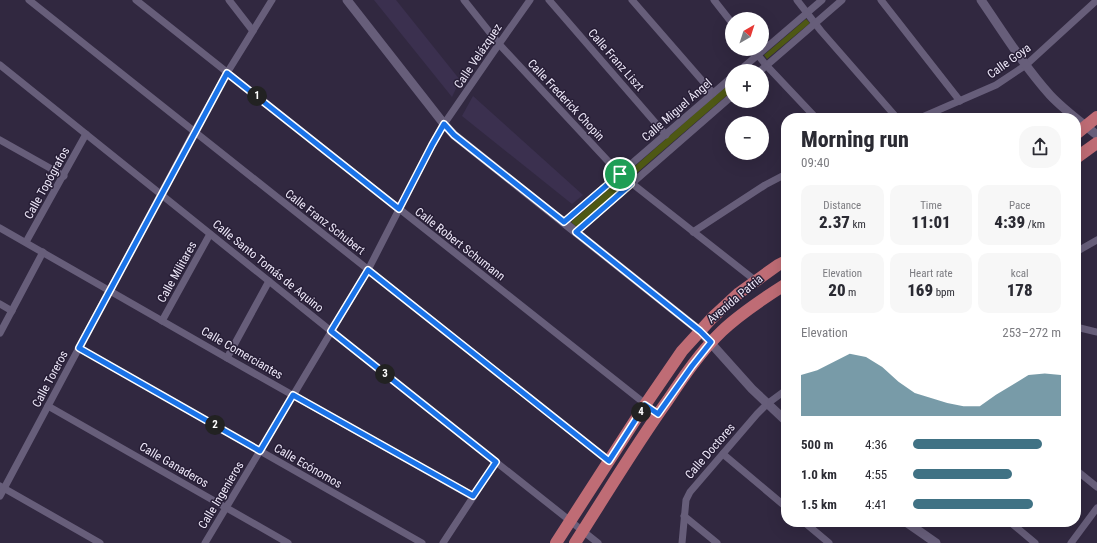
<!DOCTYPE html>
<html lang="en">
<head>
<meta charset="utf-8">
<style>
  :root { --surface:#fff; --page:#f7f7f7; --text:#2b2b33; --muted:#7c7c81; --accent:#407284 }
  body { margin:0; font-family:"Roboto Condensed",sans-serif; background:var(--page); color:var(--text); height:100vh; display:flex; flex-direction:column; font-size:15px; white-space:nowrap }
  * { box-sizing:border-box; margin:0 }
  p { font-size:13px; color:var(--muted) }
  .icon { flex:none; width:22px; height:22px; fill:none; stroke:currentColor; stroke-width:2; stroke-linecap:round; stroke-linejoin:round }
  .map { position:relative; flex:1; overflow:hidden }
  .side { position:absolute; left:781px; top:113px; width:300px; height:414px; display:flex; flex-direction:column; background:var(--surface); border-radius:16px; box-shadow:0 4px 16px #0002 }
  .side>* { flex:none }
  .needle { width:26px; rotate:39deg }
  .tools { position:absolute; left:725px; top:12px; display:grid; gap:8px }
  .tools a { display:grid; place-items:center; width:44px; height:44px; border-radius:50%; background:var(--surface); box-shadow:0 4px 16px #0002; font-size:20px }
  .pin { position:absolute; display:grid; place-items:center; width:34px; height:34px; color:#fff; margin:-17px; border:2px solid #fff; border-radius:50%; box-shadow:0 1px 4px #0007 }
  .km { position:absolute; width:20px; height:20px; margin:-10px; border-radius:50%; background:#222; color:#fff; font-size:11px; line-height:20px; text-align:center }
  .round { display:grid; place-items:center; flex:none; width:42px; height:42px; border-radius:16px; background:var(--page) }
  .overview { display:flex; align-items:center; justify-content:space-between; height:68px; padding:0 20px }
  h1 { font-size:22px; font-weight:800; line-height:30px }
  .metrics { display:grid; grid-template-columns:repeat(3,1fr); gap:6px; height:68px; padding:4px 20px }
  .metrics div { display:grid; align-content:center; border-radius:10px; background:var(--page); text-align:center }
  .metrics b { font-size:17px; font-weight:800 }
  .metrics small { font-size:11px; font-weight:400 }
  .metrics p { font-size:11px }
  .chart { height:112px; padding:8px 20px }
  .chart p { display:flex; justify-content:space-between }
  .chart svg { width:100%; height:72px; margin-top:4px; fill:var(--accent); opacity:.7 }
  ul { padding:0 20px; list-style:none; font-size:13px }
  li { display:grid; grid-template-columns:64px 48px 1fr; align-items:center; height:30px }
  li i { height:10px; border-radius:5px; background:var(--accent) }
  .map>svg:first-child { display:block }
  .built { fill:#3b304f }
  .green { fill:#4e5814 }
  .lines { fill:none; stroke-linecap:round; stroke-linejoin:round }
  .minor { stroke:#675e7a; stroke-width:7 }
  .tertiary { stroke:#675e7a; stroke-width:9 }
  .primary { stroke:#bf6c75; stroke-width:12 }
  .route-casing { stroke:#fff; stroke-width:8 }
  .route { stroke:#1a73e8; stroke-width:5 }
  .labels { text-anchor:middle; stroke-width:3; stroke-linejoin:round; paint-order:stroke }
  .street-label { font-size:12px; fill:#eee8f9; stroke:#271e36 }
</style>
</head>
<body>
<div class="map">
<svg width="1097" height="543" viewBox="0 0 1097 543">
  <rect width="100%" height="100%" fill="#312840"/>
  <g class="built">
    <path d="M374 0H396L460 80 452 97Z"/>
    <path d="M473 96 583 195 572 204 462 116Z"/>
  </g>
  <g class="green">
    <path d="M806 19 810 23 767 59 764 55Z"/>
    <path d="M732 81V91L631 178 626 174Z"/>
    <path d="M620 179 625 185 577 227 571 222Z"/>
  </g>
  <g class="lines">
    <g class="minor">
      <path d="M29 0 609 461"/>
      <path d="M136 0 658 414"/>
      <path d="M229 0 253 31"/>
      <path d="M464 0 499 44 620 174 756 281"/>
      <path d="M549 0 666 135"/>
      <path d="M632 0 713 93"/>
      <path d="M714 0 732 23"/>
      <path d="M797 0 821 31 897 118"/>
      <path d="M881 0 960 101"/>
      <path d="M753 49 766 65 816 118"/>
      <path d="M0 65 331 331 598 543"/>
      <path d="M739 71 822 0"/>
      <path d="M760 71 842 0"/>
      <path d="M920 118 996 85 1026 65 1097 0"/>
      <path d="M0 140 64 176"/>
      <path d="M564 222 732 77"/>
      <path d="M0 228 227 358 473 497"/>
      <path d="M576 232 732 96"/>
      <path d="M693 232 765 185 786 174"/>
      <path d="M26 242 86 134"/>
      <path d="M1076 252 1097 240"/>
      <path d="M0 304 12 311"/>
      <path d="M162 321 210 234"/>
      <path d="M1076 327 1097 332"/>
      <path d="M0 333 43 252"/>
      <path d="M79 348 422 543"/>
      <path d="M227 358 269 281"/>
      <path d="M48 406 288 543"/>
      <path d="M723 454 786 507"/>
      <path d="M1076 470 1097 487"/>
      <path d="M0 486 100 543"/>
      <path d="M0 496 194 132 227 73 272 0"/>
      <path d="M684 516 717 543"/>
      <path d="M804 522 829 543"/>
      <path d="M1010 522 1035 543"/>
      <path d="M205 543 368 270 432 145 444 124 499 44 530 0"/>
      <path d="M443 543 496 462"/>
      <path d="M682 543 686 500 690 492 757 414 767 404 786 390"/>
      <path d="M1071 543 1097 508"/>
    </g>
    <g class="tertiary">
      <path d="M347 0 444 124 454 135 700 331 752 389 786 421"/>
      <path d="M981 0C1003 32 1024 66 1050 95 1064 110 1081 122 1097 135"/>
      <path d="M906 522 936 543"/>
    </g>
    <g class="primary">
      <path d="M1076 134 1097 117"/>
      <path d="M1076 158 1097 143"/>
      <path d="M556 543 645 405 682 351 712 318 739 293 778 265 786 261"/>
      <path d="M575 543C606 495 635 446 668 400 684 376 701 351 722 331 741 313 764 298 786 284"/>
    </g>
  </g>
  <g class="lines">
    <defs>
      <path id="route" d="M227 73 399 209 432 145 444 124 454 135 564 222 620 174 631 184 576 232 700 331 711 342 692 366 658 414 645 405 609 461 368 270 331 331 496 462 473 496 293 395 260 451 79 348Z"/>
    </defs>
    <use href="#route" class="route-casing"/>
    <use href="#route" class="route"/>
  </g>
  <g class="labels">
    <g class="street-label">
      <text transform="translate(478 56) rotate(-56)" y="4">Calle Velázquez</text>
      <text transform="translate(616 60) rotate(49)" y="4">Calle Franz Liszt</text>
      <text transform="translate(1009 61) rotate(-36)" y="4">Calle Goya</text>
      <text transform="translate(566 100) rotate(47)" y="4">Calle Frederick Chopin</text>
      <text transform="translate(677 110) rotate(-41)" y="4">Calle Miguel Ángel</text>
      <text transform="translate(47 183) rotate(-61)" y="4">Calle Topógrafos</text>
      <text transform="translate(325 222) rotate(38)" y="4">Calle Franz Schubert</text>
      <text transform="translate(460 244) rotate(38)" y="4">Calle Robert Schumann</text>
      <text transform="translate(268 266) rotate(39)" y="4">Calle Santo Tomás de Aquino</text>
      <text transform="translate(177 272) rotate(-61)" y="4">Calle Militares</text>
      <text transform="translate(735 299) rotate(-40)" y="4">Avenida Patria</text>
      <text transform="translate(242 353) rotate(30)" y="4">Calle Comerciantes</text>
      <text transform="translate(50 379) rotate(-62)" y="4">Calle Toreros</text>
      <text transform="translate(710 451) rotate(-49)" y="4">Calle Doctores</text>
      <text transform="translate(174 465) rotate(30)" y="4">Calle Ganaderos</text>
      <text transform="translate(308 466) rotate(30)" y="4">Calle Ecónomos</text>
      <text transform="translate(221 495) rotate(-59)" y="4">Calle Ingenieros</text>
    </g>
  </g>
</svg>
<div class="tools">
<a><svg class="needle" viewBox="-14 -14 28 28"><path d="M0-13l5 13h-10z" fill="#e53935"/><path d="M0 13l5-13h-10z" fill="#7c7c81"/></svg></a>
<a>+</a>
<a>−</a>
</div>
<div class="pin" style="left:620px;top:174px;background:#1e9e55"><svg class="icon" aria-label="arrive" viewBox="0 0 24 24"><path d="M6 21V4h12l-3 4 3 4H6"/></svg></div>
<b class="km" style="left:257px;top:96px">1</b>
<b class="km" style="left:215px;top:425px">2</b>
<b class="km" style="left:385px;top:374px">3</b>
<b class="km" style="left:641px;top:412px">4</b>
<section class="side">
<div class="overview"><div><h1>Morning run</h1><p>09:40</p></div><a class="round"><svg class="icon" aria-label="share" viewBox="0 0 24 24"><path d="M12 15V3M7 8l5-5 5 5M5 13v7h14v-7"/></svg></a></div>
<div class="metrics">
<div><p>Distance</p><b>2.37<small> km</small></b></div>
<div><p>Time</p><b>11:01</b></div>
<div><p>Pace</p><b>4:39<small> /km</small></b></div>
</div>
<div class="metrics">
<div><p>Elevation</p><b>20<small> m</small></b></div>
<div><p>Heart rate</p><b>169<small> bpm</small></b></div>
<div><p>kcal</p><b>178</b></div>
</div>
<div class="chart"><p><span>Elevation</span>253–272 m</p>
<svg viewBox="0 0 160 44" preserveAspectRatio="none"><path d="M0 44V19L10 16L20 11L30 6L40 8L50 14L60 23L70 30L80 33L90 36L100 38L110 38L120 31L130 25L140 19L150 18L160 19V44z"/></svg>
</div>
<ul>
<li><b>500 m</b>4:36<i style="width:87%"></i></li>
<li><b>1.0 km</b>4:55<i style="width:67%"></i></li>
<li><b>1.5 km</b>4:41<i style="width:81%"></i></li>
</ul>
</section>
</div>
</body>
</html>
